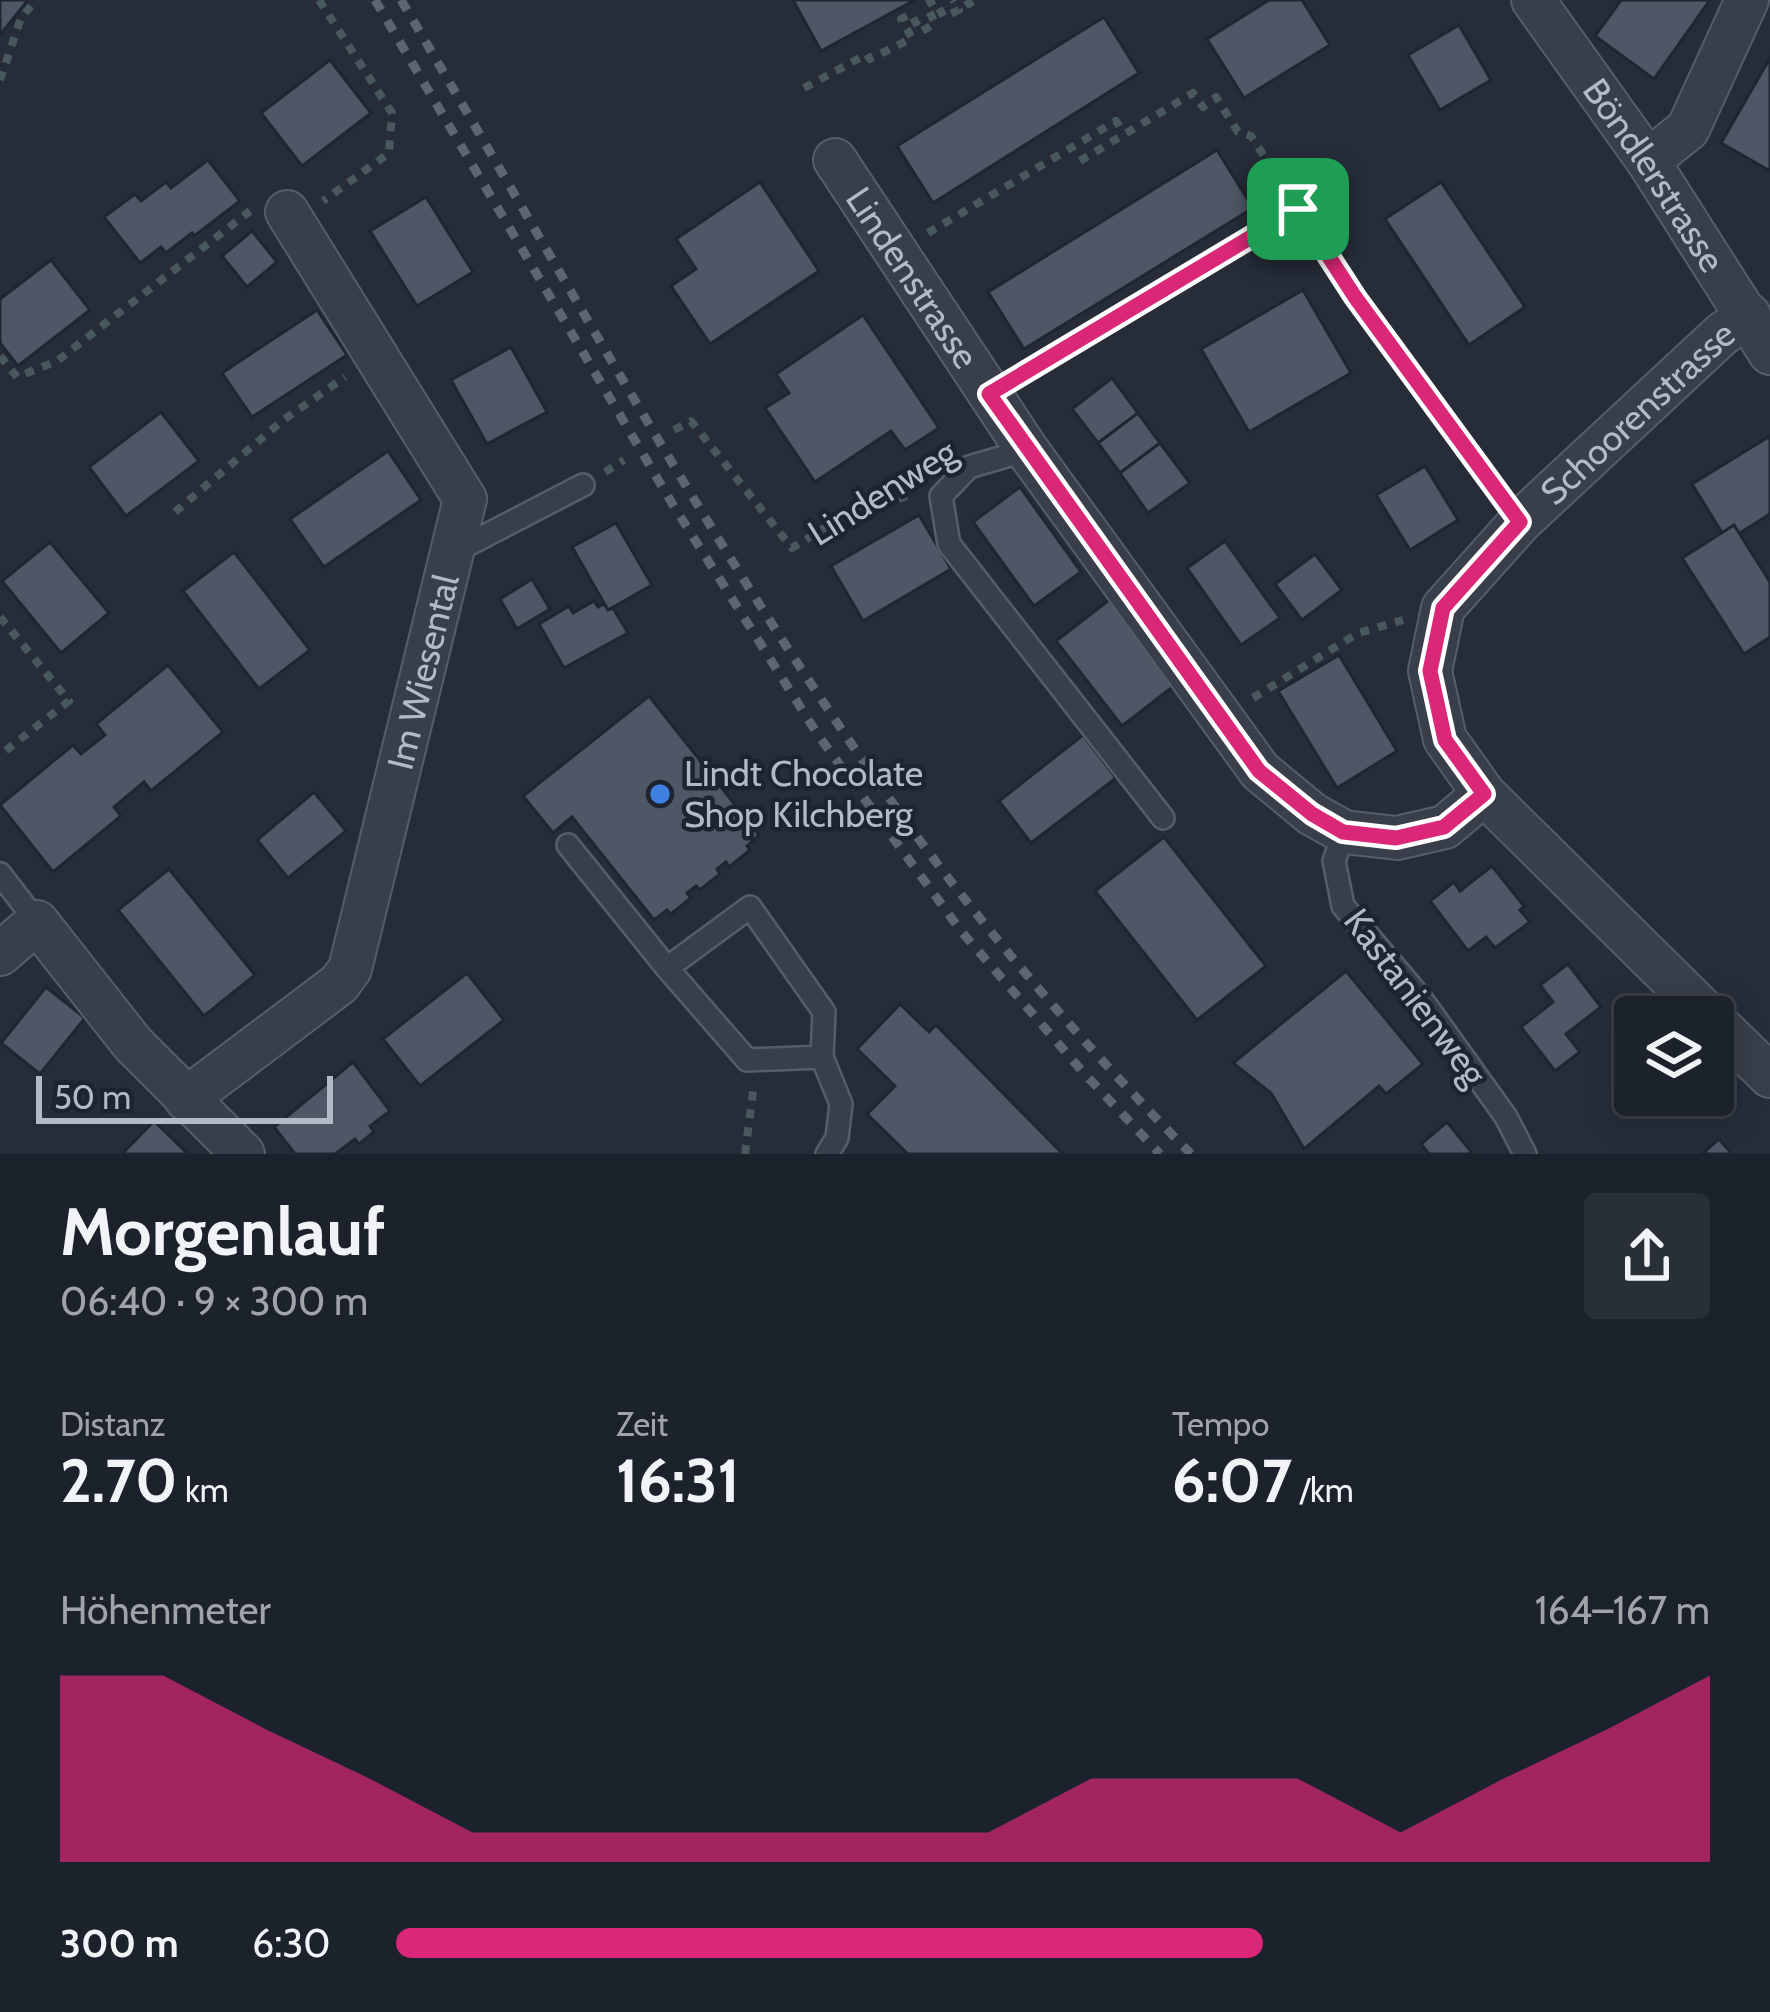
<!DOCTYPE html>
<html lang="de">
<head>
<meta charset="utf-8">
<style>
  :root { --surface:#1c222b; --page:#292f37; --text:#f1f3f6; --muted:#a0a4a9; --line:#3a3f47; --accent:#db2777 }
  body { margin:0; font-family:Cabin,sans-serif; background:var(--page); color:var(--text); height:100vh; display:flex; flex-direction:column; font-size:45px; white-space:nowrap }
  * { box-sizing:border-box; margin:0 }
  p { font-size:39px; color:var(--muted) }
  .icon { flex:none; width:66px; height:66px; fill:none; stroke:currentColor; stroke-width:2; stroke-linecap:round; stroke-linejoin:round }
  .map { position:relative; height:1154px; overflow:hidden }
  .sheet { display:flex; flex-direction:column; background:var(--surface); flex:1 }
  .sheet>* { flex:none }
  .buttons { position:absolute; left:1614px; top:996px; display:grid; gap:24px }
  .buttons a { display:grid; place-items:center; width:120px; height:120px; border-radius:12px; background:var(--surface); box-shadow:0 6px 30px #0003,0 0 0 3px var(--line); font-size:60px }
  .scale { position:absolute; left:36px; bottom:30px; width:297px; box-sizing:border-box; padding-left:12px; border:6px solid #b4bac5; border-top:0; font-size:33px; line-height:42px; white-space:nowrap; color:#b4bac5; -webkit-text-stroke:9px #1e242f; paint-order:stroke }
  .pin { position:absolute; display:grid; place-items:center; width:102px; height:102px; color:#fff; margin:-51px; border-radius:24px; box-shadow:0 6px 18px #0006 }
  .round { display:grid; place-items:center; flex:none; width:126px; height:126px; border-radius:12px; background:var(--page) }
  .head { display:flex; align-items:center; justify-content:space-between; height:204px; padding:0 60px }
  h1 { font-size:66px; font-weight:700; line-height:90px }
  .figures { display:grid; grid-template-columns:repeat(3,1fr); gap:18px; height:204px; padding:12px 60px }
  .figures div { display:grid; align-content:center }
  .figures b { font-size:60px; font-weight:700 }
  .figures small { font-size:33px; font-weight:400 }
  .figures p { font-size:33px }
  .chart { height:336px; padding:24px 60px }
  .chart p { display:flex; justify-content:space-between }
  .chart svg { width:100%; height:216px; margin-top:12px; fill:var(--accent); opacity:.7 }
  ul { padding:0 60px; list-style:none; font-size:39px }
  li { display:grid; grid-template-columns:192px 144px 1fr; align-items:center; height:90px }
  li i { height:30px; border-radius:15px; background:var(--accent) }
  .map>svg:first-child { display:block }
  .building { fill:#4e5765; stroke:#202631; stroke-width:3 }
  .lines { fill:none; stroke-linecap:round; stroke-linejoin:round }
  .lane-casing { stroke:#575d68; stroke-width:26 }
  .street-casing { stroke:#575d68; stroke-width:46 }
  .path { stroke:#49585c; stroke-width:8; stroke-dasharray:9 9; stroke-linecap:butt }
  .lane { stroke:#393f4a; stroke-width:21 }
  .street { stroke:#393f4a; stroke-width:42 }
  .rail { stroke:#5d6572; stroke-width:9; stroke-dasharray:12 12; stroke-linecap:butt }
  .route-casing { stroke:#fff; stroke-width:24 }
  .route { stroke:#db2777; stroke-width:15 }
  .shop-dot { fill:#3f7fe0; stroke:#1e242f; stroke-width:4.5 }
  .labels { text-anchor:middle; stroke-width:9; stroke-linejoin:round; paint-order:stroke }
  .street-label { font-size:36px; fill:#b4bac5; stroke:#1e242f }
  .poi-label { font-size:36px; fill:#b4bac5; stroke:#1e242f; text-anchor:start }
</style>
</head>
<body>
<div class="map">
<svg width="1770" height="1154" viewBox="0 0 1770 1154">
  <rect width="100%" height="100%" fill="#262d39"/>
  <g class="building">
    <path d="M0 0H28L0 35Z"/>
    <path d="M793 0H915L821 51Z"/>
    <path d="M1269 0H1302L1330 45 1244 98 1207 39Z"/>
    <path d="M1621 0H1710L1654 79 1595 36Z"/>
    <path d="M1104 17 1139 73 933 203 897 146Z"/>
    <path d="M1459 25 1491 80 1440 110 1408 55Z"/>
    <path d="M1770 58V171L1721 143Z"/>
    <path d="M330 60 371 113 302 166 261 113Z"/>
    <path d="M1217 150 1253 208 1024 349 988 292Z"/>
    <path d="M208 160 240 201 194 236 192 233 166 253 161 247 140 263 104 217 135 194 141 201 166 182 171 188Z"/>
    <path d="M760 182 819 271 710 344 671 286 696 269 676 239Z"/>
    <path d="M1441 182 1525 307 1469 345 1385 219Z"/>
    <path d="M426 197 473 272 417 306 370 231Z"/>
    <path d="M252 231 277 262 247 287 222 256Z"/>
    <path d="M51 260 90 310 18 366 0 343V299Z"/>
    <path d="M1303 290 1351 373 1249 432 1201 349Z"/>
    <path d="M317 310 347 355 252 417 222 373Z"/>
    <path d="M863 315 939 428 905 450 891 431 815 482 765 408 789 393 776 374Z"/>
    <path d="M511 347 547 412 487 444 451 380Z"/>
    <path d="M1112 378 1138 413 1098 443 1072 409Z"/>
    <path d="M161 412 199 461 126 516 89 467Z"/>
    <path d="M1138 413 1160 443 1120 473 1098 443Z"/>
    <path d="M1770 436V514L1727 541 1692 484Z"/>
    <path d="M1160 443 1190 483 1148 513 1120 473Z"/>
    <path d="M388 451 421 500 324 567 290 519Z"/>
    <path d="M1425 466 1458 520 1410 550 1376 495Z"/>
    <path d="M1020 487 1081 572 1034 606 973 522Z"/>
    <path d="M919 515 951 569 863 621 831 566Z"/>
    <path d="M616 523 652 585 608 610 572 547Z"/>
    <path d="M1734 525 1770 582V637L1744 654 1682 558Z"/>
    <path d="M1225 541 1280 618 1241 645 1187 568Z"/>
    <path d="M50 542 109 613 61 653 2 581Z"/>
    <path d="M234 552 310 650 259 689 183 591Z"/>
    <path d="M1315 554 1342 590 1302 620 1275 584Z"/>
    <path d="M532 579 550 609 517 629 500 599Z"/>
    <path d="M1113 597 1179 682 1122 726 1056 641Z"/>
    <path d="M594 601 598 607 604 604 608 610 613 608 628 633 564 668 539 624 569 606 573 613Z"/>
    <path d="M1339 655 1397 751 1337 788 1278 691Z"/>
    <path d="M168 665 223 732 151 791 144 782 114 807 121 816 53 872 0 805 73 745 81 754 105 735 96 724Z"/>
    <path d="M649 696 759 835 747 846 750 850 729 867 726 862 717 869 720 874 700 890 696 886 687 893 691 898 671 914 667 910 654 920 572 817 553 833 523 796Z"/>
    <path d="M1083 735 1116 778 1031 843 999 801Z"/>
    <path d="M314 792 346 831 288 878 257 840Z"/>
    <path d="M1164 837 1266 966 1197 1020 1095 891Z"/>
    <path d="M1492 866 1524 906 1520 910 1530 922 1495 948 1486 937 1468 951 1430 901 1454 882 1460 891Z"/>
    <path d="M169 869 255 975 204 1016 118 910Z"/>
    <path d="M1568 964 1601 1007 1566 1034 1580 1052 1555 1071 1521 1027 1553 1002 1540 985Z"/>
    <path d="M1346 971 1423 1064 1386 1094 1379 1086 1304 1149 1271 1093 1233 1063Z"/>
    <path d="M467 973 504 1020 420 1086 383 1039Z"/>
    <path d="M46 987 85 1018 40 1074 1 1043Z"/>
    <path d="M900 1004 929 1032 936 1025 1063 1154H908L867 1114 895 1086 857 1049Z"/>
    <path d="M353 1062 390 1111 370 1126 374 1132 359 1144 355 1139 335 1154H295L274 1127Z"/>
    <path d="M154 1121 188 1154H122Z"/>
    <path d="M1447 1122 1473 1154H1429L1421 1144Z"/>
    <path d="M1719 1139 1732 1154H1702Z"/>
  </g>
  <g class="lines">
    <defs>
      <g id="lane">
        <path d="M1027 450 969 467 941 496 949 544 1163 818"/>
        <path d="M452 553 583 485"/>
        <path d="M1344 832 1334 861 1343 906 1420 997 1506 1117 1525 1154"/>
        <path d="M568 845 667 968"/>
        <path d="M0 874 37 922"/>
        <path d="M822 1057 747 1060 667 968 750 907 824 1012 822 1057 841 1104 837 1138 827 1154"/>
      </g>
      <g id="street">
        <path id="s1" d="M1533 0 1648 161 1770 353"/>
        <path id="s2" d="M835 160 1027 450 1260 771 1312 814 1344 832 1397 838 1445 827 1484 794"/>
        <path d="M1648 161 1688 129 1747 0"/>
        <path d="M0 954 37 922 133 1044 243 1154"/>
        <path id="s3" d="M1710 1017 1484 794 1445 739 1430 671 1443 608 1520 522 1722 334 1749 315"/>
        <path d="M1713 1020 1770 1076"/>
        <path id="s4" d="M186 1099 339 984 350 969 465 499 287 212"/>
      </g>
    </defs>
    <use href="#lane" class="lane-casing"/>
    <use href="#street" class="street-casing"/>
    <g class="path">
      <path d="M319 0 392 113 389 153 323 201"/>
      <path d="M967 0 969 4 975 0"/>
      <path d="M0 80 21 18 36 0"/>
      <path d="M804 88 867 54 870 59 912 38 901 19 911 14 921 32 935 23 926 5 934 0 944 17 959 10 953 0"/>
      <path d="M1080 161 1193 93 1203 107 1216 97 1238 132 1251 136 1355 297 1498 492"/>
      <path d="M928 233 1116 121 1124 134"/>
      <path d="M0 356 17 377 57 361 250 211"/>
      <path d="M1021 374 1298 210"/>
      <path d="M674 430 691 421 792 548 927 465"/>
      <path d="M605 472 624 460"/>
      <path d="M887 490 894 501 913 493"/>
      <path d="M175 512 282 421 345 377"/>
      <path d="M0 617 69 701 0 755"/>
      <path d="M1253 698 1358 633 1403 620"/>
      <path d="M745 1154 754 1084"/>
    </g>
    <use href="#lane" class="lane"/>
    <use href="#street" class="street"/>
    <g class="rail">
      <path d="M375 0 673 505 818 735 961 931 1082 1071 1160 1154"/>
      <path d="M401 0C557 263 704 535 880 785 972 917 1079 1040 1191 1154"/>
    </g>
  </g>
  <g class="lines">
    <defs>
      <path id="route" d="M1298 209 1355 297 1520 522 1443 608 1430 671 1445 740 1484 794 1444 827 1396 838 1343 832 1312 814 1259 771 989 394Z"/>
    </defs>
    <use href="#route" class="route-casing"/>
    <use href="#route" class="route"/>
  </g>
  <circle class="shop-dot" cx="660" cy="794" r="12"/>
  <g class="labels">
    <g class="street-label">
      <text dy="13" stroke="none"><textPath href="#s1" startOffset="213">Böndlerstrasse</textPath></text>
      <text dy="13" stroke="none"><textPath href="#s2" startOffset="141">Lindenstrasse</textPath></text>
      <text dy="13" stroke="none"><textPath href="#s3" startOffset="795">Schoorenstrasse</textPath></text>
      <text transform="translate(882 492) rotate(-32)" y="13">Lindenweg</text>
      <text dy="13" stroke="none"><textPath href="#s4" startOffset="516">Im Wiesental</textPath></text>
      <text transform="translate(1416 997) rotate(53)" y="13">Kastanienweg</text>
    </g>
    <g class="poi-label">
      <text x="684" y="786">Lindt Chocolate<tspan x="684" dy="41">Shop Kilchberg</tspan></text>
    </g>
  </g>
</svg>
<div class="buttons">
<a><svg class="icon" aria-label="layers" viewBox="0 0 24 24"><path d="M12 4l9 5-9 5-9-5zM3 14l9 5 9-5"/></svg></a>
</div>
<div class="scale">50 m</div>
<div class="pin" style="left:1298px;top:209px;background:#1e9e55"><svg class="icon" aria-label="arrive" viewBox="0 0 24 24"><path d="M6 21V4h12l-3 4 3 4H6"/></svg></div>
</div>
<section class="sheet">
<div class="head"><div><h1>Morgenlauf</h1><p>06:40 · 9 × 300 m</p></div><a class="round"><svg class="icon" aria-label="share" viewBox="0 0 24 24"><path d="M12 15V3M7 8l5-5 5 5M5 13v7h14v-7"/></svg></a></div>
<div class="figures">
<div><p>Distanz</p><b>2.70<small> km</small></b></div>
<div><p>Zeit</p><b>16:31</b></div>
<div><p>Tempo</p><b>6:07<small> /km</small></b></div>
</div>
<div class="chart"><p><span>Höhenmeter</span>164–167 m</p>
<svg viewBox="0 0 160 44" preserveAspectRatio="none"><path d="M0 44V6L10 6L20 17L30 27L40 38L50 38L60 38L70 38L80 38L90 38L100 27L110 27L120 27L130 38L140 27L150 17L160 6V44z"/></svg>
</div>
<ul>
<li><b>300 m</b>6:30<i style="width:66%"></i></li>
</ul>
</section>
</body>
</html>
